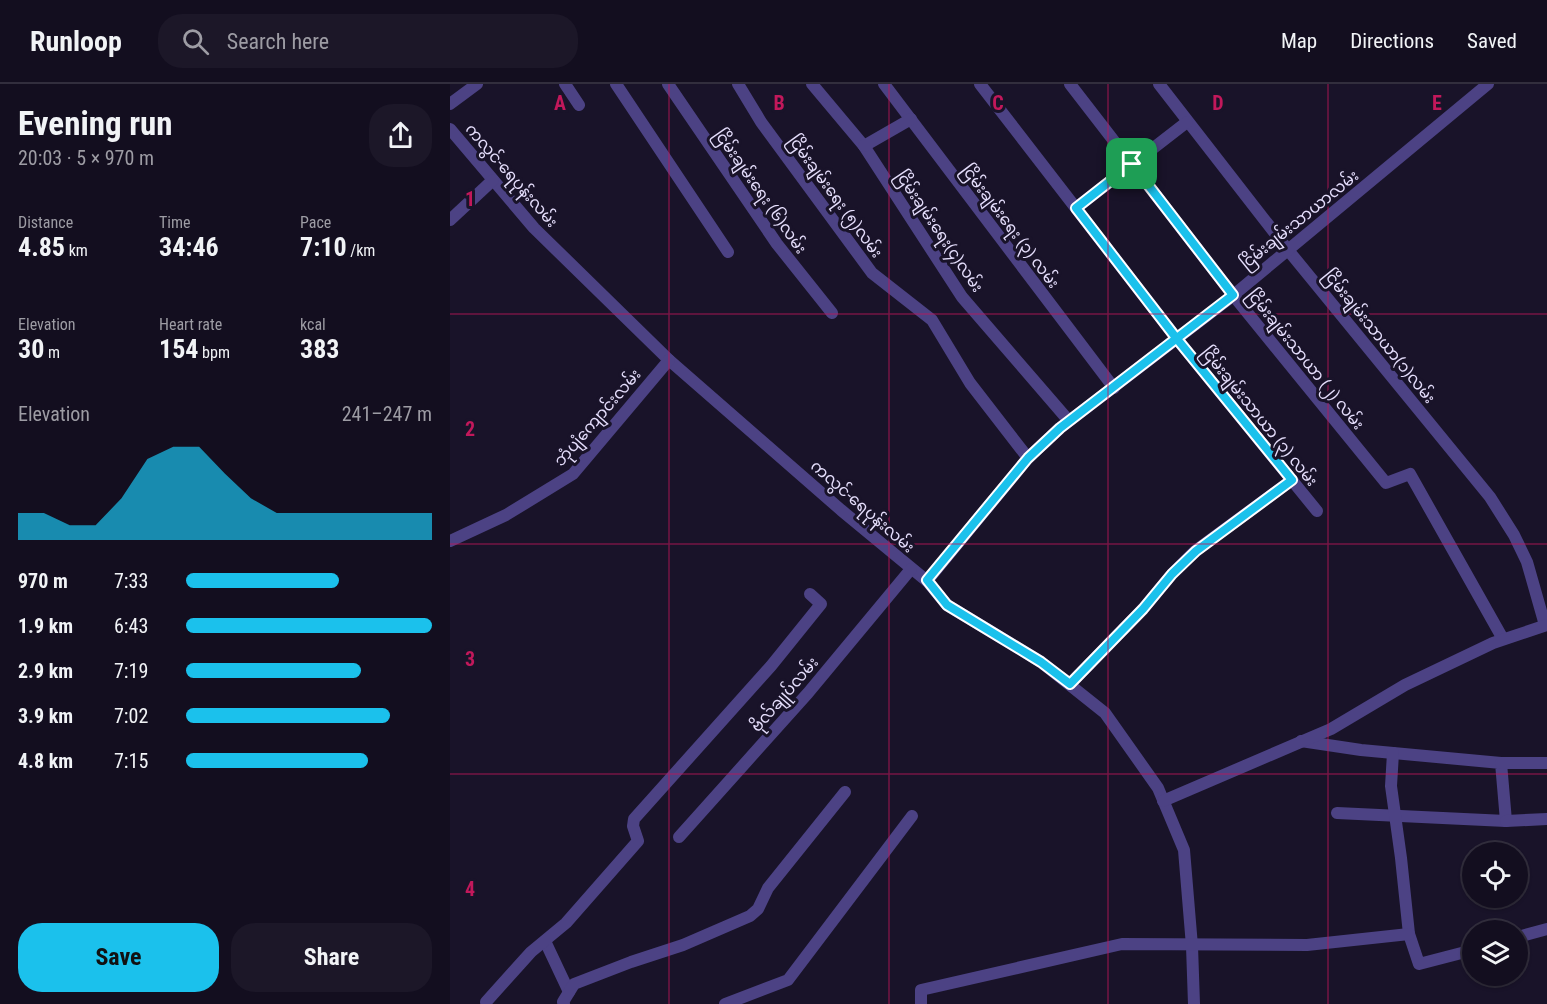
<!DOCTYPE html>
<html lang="en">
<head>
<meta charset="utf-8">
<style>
  :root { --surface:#130e1f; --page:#1c1728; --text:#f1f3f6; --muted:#9d9ca4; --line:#322e3d; --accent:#1bc1ec }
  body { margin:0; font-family:"Roboto Condensed","Noto Sans Myanmar",sans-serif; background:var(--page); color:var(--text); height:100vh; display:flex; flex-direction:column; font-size:22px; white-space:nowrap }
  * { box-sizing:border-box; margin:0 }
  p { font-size:20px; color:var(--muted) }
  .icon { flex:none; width:33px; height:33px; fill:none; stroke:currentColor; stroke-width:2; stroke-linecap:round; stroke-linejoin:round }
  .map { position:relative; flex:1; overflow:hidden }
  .details { display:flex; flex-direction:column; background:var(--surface); width:450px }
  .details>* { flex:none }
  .controls { position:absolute; left:1012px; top:758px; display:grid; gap:12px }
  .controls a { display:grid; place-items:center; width:66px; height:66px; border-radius:50%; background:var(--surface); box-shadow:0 2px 4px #0004,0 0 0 2px var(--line); font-size:30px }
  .pin { position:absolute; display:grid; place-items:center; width:51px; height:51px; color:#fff; margin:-26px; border-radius:12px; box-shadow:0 3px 9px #0006 }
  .round { display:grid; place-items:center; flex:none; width:63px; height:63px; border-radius:24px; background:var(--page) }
  .head { display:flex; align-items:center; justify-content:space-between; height:102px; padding:0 18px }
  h1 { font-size:33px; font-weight:700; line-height:45px }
  .stats { display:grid; grid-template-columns:repeat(3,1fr); gap:9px; height:102px; padding:6px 18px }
  .stats div { display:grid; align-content:center }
  .stats b { font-size:26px; font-weight:700 }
  .stats small { font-size:16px; font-weight:400 }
  .stats p { font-size:16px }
  .chart { height:168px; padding:12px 18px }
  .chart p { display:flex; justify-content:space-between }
  .chart svg { width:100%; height:108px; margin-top:6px; fill:var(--accent); opacity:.7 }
  .action { display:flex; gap:12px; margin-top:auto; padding:12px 18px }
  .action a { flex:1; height:69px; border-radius:24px; background:var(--accent); color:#111; font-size:24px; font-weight:700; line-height:69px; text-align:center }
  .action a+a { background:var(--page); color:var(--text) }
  ul { padding:0 18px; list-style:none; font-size:20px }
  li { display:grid; grid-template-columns:96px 72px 1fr; align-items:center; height:45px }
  li i { height:15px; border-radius:8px; background:var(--accent) }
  header { display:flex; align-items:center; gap:36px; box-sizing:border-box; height:84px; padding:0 30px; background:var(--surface); border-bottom:2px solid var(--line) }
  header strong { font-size:28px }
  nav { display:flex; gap:33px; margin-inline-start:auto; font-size:21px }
  .search { width:420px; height:54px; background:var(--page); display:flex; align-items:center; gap:15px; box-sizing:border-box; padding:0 21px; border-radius:24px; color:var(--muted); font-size:22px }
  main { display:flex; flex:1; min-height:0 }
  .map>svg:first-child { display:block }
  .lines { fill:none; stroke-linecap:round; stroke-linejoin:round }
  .minor { stroke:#4c4284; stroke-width:12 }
  .route-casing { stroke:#fff; stroke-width:12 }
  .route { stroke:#1bc1ec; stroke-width:8 }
  .grid { fill:none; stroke:#c2185b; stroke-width:1.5; stroke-opacity:0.55 }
  .labels { text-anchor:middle; stroke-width:6; stroke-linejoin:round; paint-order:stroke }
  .street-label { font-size:16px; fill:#e5defc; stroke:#191329 }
  .grid-label { font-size:20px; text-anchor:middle; font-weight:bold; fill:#c2185b; stroke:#191329; stroke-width:6; stroke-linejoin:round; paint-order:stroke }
</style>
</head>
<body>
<header>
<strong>Runloop</strong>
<div class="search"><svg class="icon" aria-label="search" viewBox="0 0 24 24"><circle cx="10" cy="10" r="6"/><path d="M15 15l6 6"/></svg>Search here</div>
<nav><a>Map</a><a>Directions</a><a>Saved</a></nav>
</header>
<main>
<section class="details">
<div class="head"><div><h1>Evening run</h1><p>20:03 · 5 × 970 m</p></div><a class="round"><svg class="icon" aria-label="share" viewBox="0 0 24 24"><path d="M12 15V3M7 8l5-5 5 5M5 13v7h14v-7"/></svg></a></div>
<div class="stats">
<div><p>Distance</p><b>4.85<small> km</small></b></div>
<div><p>Time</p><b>34:46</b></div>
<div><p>Pace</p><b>7:10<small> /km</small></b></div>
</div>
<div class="stats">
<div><p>Elevation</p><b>30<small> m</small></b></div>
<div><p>Heart rate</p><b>154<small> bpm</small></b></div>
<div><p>kcal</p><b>383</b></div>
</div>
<div class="chart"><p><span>Elevation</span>241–247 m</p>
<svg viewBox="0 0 160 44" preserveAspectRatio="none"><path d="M0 44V33L10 33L20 38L30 38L40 27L50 11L60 6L70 6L80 17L90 27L100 33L110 33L120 33L130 33L140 33L150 33L160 33V44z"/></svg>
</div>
<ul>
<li><b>970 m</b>7:33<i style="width:62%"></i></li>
<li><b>1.9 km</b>6:43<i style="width:100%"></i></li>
<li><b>2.9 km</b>7:19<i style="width:71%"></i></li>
<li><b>3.9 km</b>7:02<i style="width:83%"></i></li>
<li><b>4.8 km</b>7:15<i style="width:74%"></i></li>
</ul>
<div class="action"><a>Save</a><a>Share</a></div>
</section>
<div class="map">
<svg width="1097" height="920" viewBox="0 0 1097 920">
  <rect width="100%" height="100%" fill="#191329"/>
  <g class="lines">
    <g class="minor">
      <path d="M115 0 129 21"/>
      <path d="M166 0 278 168"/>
      <path d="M218 0 327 160 382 229"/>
      <path d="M288 0 311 38 422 189 482 236 520 299 578 374"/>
      <path d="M362 0 414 62 512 213 619 337"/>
      <path d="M434 0 664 304"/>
      <path d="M530 0 727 255 867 427"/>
      <path d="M620 0 783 211 936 399 960 390 1053 555"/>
      <path d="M709 0 838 166 1040 413 1064 451 1077 478 1095 541"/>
      <path d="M0 20 27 0"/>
      <path d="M0 45 84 144 219 276 391 426 477 497 497 521 591 578 655 629 708 704 734 766 742 862 744 920"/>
      <path d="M414 62 461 35"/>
      <path d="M626 124 737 38"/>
      <path d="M0 136 43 96"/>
      <path d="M0 457 56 431 123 390 219 276"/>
      <path d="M477 497 578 374 610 344 780 214 1038 0"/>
      <path d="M620 600 693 525 722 490 745 467 842 396"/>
      <path d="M851 657 911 666 1051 679 1056 737 887 729"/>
      <path d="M943 669 941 702 951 774 959 850 969 880 1023 866"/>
      <path d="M1051 679H1097"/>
      <path d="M713 717 881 645 955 601 1043 559 1097 541"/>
      <path d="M1056 737 1097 735"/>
      <path d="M229 753 358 609 461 485"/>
      <path d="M1068 853 1097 845"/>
      <path d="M95 857 119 908"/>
      <path d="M36 918 81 868 116 839 188 757 183 742 184 735 321 582 371 520 360 510"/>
      <path d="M114 920 113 918 124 900 181 878 233 861 300 832 308 825 318 804 395 708"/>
      <path d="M275 920 338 896 462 732"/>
      <path d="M471 920V906L672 860 857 861 959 850"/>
    </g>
  </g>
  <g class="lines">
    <defs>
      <path id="route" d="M682 80 783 211 610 344 578 374 477 496 497 521 591 578 620 600 693 525 722 490 746 467 842 396 727 255 626 124 682 80"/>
    </defs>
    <use href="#route" class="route-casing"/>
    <use href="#route" class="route"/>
  </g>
  <path class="grid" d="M219 0V920M439 0V920M658 0V920M878 0V920M0 230H1097M0 460H1097M0 690H1097"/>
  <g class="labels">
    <g class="street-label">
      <text transform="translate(62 91) rotate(49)" y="6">ကလွင်-ရေပုန်းလမ်း</text>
      <text transform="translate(311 107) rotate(55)" y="6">ငြိမ်းချမ်းရေး (၆)လမ်း</text>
      <text transform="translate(386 112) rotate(54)" y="6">ငြိမ်းချမ်းရေး (၅)လမ်း</text>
      <text transform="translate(849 135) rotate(-39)" y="6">ငြိမ်းချမ်းသာယာလမ်း</text>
      <text transform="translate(561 142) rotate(53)" y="6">ငြိမ်းချမ်းရေး (၃) လမ်း</text>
      <text transform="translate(490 147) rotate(56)" y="6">ငြိမ်းချမ်းရေး(၄)လမ်း</text>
      <text transform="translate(930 252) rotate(51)" y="6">ငြိမ်းချမ်းသာယာ(၁)လမ်း</text>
      <text transform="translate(856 275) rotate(51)" y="6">ငြိမ်းချမ်းသာယာ (၂) လမ်း</text>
      <text transform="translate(810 332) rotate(51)" y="6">ငြိမ်းချမ်းသာယာ (၃) လမ်း</text>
      <text transform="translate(147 333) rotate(-49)" y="6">ဘုံပျံကျောင်းလမ်း</text>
      <text transform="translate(413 422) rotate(41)" y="6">ကလွင်-ရေပုန်းလမ်း</text>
      <text transform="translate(334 610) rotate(-49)" y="6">ဗိုလ်ချုပ်လမ်း</text>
    </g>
  </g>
  <g class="grid-label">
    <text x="110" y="26">A</text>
    <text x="329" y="26">B</text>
    <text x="548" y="26">C</text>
    <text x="768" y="26">D</text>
    <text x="987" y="26">E</text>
    <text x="20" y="122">1</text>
    <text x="20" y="352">2</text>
    <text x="20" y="582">3</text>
    <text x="20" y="812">4</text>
  </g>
</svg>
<div class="controls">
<a><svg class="icon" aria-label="locate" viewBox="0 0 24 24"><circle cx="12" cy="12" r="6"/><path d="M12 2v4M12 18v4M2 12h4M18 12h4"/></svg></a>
<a><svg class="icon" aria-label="layers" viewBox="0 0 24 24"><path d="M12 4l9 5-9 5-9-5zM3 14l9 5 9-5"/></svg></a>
</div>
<div class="pin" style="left:682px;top:80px;background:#1e9e55"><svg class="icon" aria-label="arrive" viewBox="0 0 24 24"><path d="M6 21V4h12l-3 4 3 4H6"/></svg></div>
</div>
</main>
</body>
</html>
